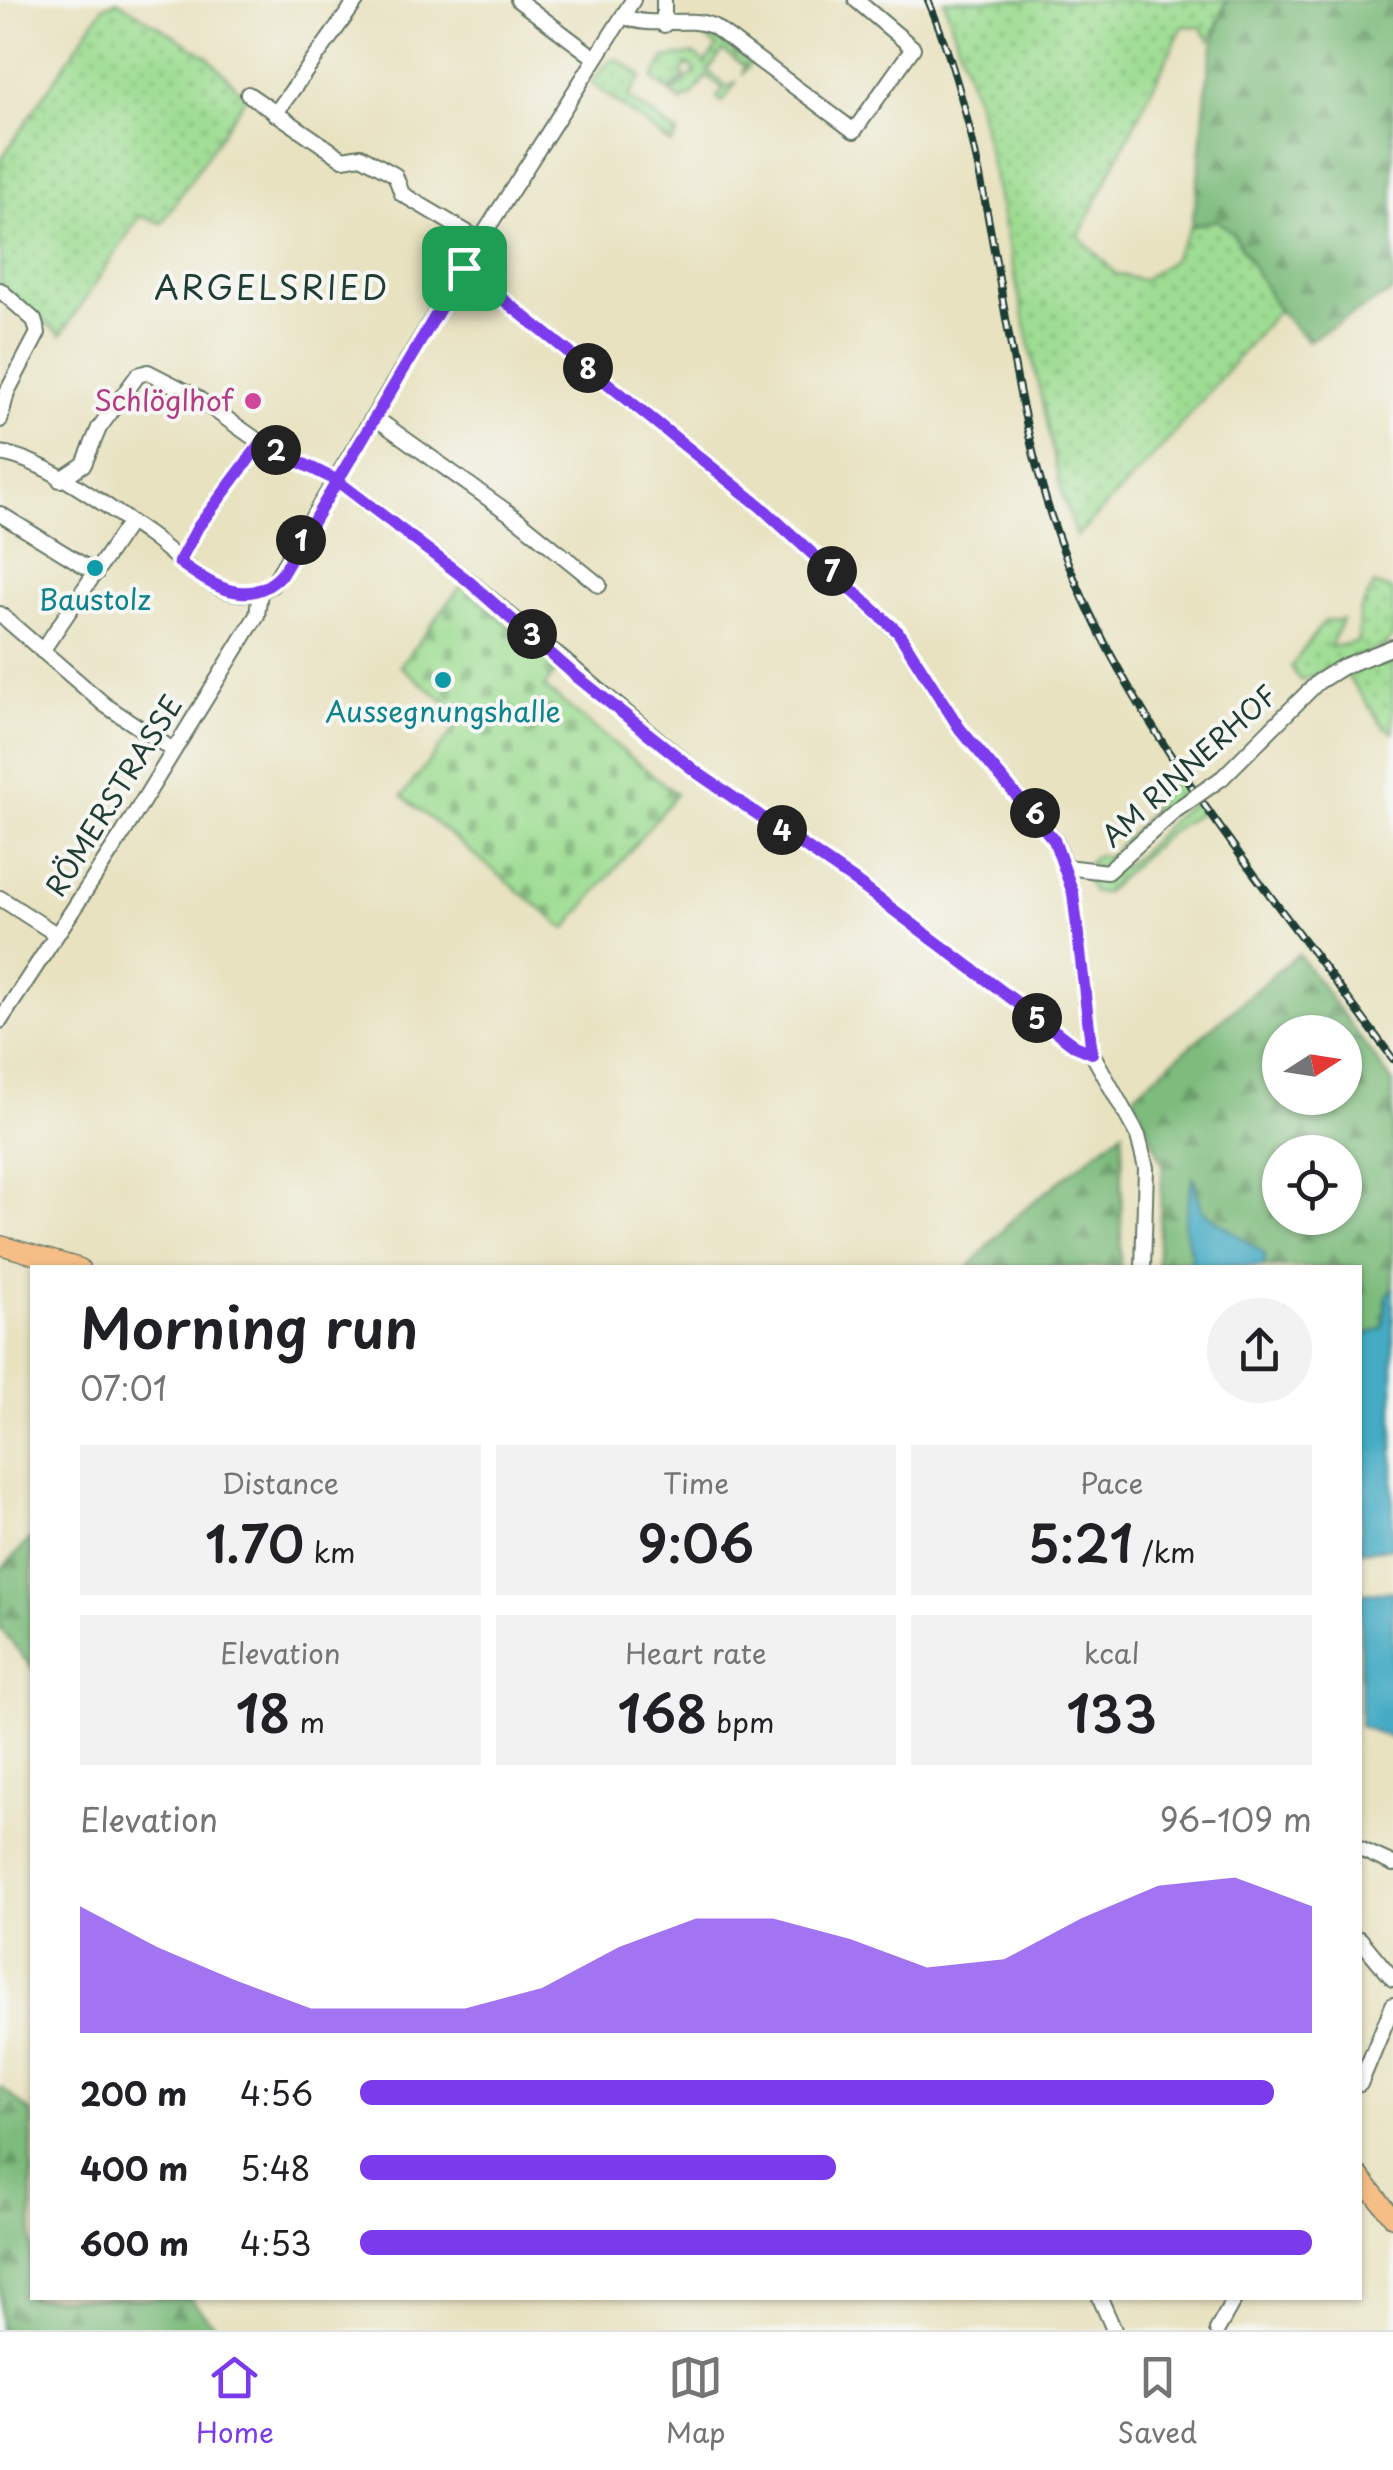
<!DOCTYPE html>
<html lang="en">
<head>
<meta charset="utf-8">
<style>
  :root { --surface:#fff; --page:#f2f2f2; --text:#202124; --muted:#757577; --line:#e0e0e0; --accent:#7c3aed }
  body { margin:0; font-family:"Playpen Sans",sans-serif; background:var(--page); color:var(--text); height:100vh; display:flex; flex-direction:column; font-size:38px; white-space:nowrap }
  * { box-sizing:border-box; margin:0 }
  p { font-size:32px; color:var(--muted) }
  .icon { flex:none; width:55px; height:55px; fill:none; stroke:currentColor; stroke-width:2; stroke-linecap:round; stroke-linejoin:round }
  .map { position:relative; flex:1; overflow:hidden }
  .side { position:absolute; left:30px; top:1265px; width:1332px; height:1035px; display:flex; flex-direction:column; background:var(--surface); border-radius:0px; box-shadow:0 2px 8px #0004 }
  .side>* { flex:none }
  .needle { width:65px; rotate:78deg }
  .controls { position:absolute; left:1262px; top:1015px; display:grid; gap:20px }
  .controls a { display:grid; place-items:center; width:100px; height:100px; border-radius:50%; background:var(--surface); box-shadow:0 2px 8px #0004; font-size:50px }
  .pin { position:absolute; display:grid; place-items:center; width:85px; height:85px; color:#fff; margin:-42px; border-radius:20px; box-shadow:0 5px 15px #0006 }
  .km { position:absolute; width:50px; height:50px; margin:-25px; border-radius:50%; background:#222; color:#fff; font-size:28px; line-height:50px; text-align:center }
  .round { display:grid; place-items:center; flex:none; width:105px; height:105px; border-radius:52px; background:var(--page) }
  .summary { display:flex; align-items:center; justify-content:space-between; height:170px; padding:0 50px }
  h1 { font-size:55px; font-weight:600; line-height:75px }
  .figures { display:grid; grid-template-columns:repeat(3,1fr); gap:15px; height:170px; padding:10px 50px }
  .figures div { display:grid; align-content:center; border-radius:0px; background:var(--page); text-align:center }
  .figures b { font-size:50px; font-weight:600 }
  .figures small { font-size:28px; font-weight:400 }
  .figures p { font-size:28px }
  .chart { height:280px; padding:20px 50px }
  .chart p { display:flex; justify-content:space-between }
  .chart svg { width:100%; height:180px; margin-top:10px; fill:var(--accent); opacity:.7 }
  ul { padding:0 50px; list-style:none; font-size:32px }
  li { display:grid; grid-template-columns:160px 120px 1fr; align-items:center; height:75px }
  li i { height:25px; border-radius:12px; background:var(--accent) }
  .dock { display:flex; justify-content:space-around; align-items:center; height:140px; border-top:2px solid var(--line); background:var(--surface); font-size:28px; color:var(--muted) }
  .dock a { display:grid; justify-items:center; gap:5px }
  .dock .current { color:var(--accent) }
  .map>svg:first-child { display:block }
  .grass { fill:url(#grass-dots); stroke:#5e8d64; stroke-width:2.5 }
  .forest { fill:url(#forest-firs); stroke:#4e7c58; stroke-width:2.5; fill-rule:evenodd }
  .cemetery { fill:url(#cemetery-stones); stroke:#5e8d64; stroke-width:2.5 }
  .water { fill:#44abc4; stroke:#32747c; stroke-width:2.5 }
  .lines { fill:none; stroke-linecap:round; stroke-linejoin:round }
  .minor-casing { stroke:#657765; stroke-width:18 }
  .major-casing { stroke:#657765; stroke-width:21 }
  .minor { stroke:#fff; stroke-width:14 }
  .major { stroke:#f6be87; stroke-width:18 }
  .rail-casing { stroke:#1f3d34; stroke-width:8 }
  .rail { stroke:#f6f6f2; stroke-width:4; stroke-dasharray:11; stroke-linecap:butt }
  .minor-bridge-casing { stroke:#657765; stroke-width:18; stroke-linecap:butt }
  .minor-bridge { stroke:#fff; stroke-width:14 }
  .route-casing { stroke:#fff; stroke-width:20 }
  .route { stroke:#7c3aed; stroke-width:12 }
  .hotel-dot { fill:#d1479c; stroke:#f6f6f2; stroke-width:4 }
  .culture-dot { fill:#0f9aa8; stroke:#f6f6f2; stroke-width:4 }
  .labels { text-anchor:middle; stroke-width:8; stroke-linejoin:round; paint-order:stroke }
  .hotel-label { font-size:28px; fill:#b23c85; stroke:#f6f6f2; text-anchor:end }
  .culture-label { font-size:28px; fill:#0d838f; stroke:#f6f6f2 }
  .street-label { font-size:28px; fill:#1f3d34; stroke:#f6f6f2 }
  .quarter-label { font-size:32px; letter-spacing:2.5px; fill:#1f3d34; stroke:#f6f6f2 }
</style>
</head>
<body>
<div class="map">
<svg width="1393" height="2330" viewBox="0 0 1393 2330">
  <defs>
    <pattern id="grass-dots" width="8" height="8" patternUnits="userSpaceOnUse" patternTransform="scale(2.5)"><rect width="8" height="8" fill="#9edd93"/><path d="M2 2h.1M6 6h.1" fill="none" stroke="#80b479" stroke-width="1.8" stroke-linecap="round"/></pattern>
    <pattern id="forest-firs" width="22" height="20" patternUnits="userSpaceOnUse" patternTransform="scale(2.5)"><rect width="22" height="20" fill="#7ebc7d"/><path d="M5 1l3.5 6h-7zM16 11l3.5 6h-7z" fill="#679a67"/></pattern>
    <pattern id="cemetery-stones" width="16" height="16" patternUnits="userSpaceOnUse" patternTransform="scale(2.5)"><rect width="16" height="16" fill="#9edd93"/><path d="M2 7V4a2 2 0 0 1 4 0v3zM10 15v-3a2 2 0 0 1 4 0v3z" fill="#80b479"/></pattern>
  </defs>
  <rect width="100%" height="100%" fill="#f6f6f2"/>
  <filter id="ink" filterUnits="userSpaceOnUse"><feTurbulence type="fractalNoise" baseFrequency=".01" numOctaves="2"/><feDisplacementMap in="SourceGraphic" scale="20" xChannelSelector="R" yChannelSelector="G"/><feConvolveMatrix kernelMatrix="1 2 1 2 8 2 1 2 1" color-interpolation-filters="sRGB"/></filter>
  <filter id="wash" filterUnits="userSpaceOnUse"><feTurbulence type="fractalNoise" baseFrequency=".0048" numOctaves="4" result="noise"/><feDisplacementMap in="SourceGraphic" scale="40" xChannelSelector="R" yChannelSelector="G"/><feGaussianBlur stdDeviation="2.25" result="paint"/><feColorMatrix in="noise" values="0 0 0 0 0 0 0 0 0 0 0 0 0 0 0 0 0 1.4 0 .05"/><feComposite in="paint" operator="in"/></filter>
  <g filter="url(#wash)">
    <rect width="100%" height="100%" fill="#e8e2c0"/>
    <g class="grass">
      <path d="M944 0H1227L1210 41 1200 27 1183 26 1079 236 1116 274 1142 280 1171 261 1191 226 1217 220 1233 233 1278 310 1158 452 1076 537 1060 486 979 109Z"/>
      <path d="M118 1 208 57 246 97 162 223 140 216 61 335 0 285V161L104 6Z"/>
      <path d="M690 29 708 33 751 63 742 74 744 66 723 51 708 71 728 87 737 81 723 102 717 98 723 88 707 76 690 98 686 96 682 102 671 93 696 71 688 64 681 73 685 76 669 91 653 79 665 58 693 54 705 63 717 47 699 33 682 35 681 30Z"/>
      <path d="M610 60H620L642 76 628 97 678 134 671 144 591 83Z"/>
      <path d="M1374 584 1393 591V636L1387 645 1301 681 1291 667 1324 621 1342 620 1330 647 1358 642 1359 613Z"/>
      <path d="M1393 654V732L1384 727 1345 673Z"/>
      <path d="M1178 778 1187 790 1162 813 1154 810 1114 864 1098 868 1088 864 1096 856H1112C1121 838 1136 832 1146 817 1157 800 1161 793 1178 778Z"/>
      <path d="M1194 802 1201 812 1168 833 1104 893 1093 892 1082 871C1133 886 1153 828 1194 802Z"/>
    </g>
    <g class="forest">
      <path d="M1227 0H1393V291L1308 341 1278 310 1233 233 1217 220 1191 226C1207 150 1198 71 1227 0Z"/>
      <path d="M1298 954 1393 1083V1288L1387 1296 1383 1328 1365 1336 1360 1328V1268L1264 1267 1265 1254 1202 1210 1193 1179 1184 1224 1192 1259 1189 1267H1157L1163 1164 1133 1095ZM1280 1032H1345V1098H1280ZM1280 1152H1345V1218H1280Z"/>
      <path d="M1123 1131 1120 1267H969L1017 1215Z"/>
      <path d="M32 1537V1668L0 1628V1571Z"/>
      <path d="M0 2087 32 2113V2298H190L218 2330H0Z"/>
    </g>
    <path class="cemetery" d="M462 585 559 668 544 687 676 794 566 929 402 796 464 717 400 666Z"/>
    <g class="water">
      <path d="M1193 1176 1202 1210 1265 1254 1264 1267H1189L1192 1259 1184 1224Z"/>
      <path d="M1393 1288V1548L1360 1551V1328L1366 1335 1383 1328 1387 1296Z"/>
      <path d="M1393 1591V1739L1360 1726V1593Z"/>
    </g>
  </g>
  <g filter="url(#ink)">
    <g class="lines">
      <defs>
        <g id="minor">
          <path d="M518 0 595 58"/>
          <path d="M664 0V25"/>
          <path d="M623 16C653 30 684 15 713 26L854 131 913 48 856 0"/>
          <path d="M248 94 343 159 361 156 395 175 402 194 480 240"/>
          <path d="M275 114 357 0"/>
          <path d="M464 268 760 506 898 633 960 729 1055 840 1073 893 1092 1053 1138 1136 1146 1168 1143 1268"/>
          <path d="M0 290 34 320 38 333 7 392 0 420"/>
          <path d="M374 417 520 521 599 585"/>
          <path d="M0 453C44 459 110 508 147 534 183 559 224 614 272 585L480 240 633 0"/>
          <path d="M60 480 84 464 99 428 138 375 148 372 193 395 261 443 336 480 467 579 699 774 855 881 1075 1046 1092 1053"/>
          <path d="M0 514 96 573"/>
          <path d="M179 562 198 527 261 443"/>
          <path d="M0 614 105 705 173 750"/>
          <path d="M42 651 129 523"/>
          <path d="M1222 778 1318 682 1342 667 1393 647"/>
          <path d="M1066 867 1107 872 1176 810"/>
          <path d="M0 898 56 934"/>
          <path d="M0 1021 122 835 257 615 260 592"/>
          <path d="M1360 1849 1393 1864"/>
          <path d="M1360 1939 1393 1979"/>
          <path d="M1360 2084 1393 2005"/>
          <path d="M1100 2298 1114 2330"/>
          <path d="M1217 2330 1235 2298"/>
        </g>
        <g id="major">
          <path d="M0 1245 80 1268"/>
          <path d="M1360 2176 1393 2218"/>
        </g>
      </defs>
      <use href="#minor" class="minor-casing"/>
      <use href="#major" class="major-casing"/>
      <use href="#minor" class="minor"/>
      <use href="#major" class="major"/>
      <defs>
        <path id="rail" d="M928 0C997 163 997 348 1051 516 1114 713 1272 893 1393 1059"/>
      </defs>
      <use href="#rail" class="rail-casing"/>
      <use href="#rail" class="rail"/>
      <defs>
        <path id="minor-bridge" d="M1176 810 1222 778"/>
      </defs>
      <use href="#minor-bridge" class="minor-bridge-casing"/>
      <use href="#minor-bridge" class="minor-bridge"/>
    </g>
  </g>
  <g class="lines" filter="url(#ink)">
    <defs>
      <path id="route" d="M464 268 282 574C249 610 212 586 179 562L198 527 261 443 336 480 466 579 576 676 699 774 855 881 1075 1046 1092 1053 1073 893 1054 840 960 729 898 632 760 506 464 268"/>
    </defs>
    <use href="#route" class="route-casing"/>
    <use href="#route" class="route"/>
  </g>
  <circle class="hotel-dot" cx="253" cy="401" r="10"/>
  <g class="culture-dot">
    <circle cx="95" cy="568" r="10"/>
    <circle cx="443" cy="680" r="10"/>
  </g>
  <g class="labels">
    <g class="hotel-label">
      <text x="233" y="411">Schlöglhof</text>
    </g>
    <g class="culture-label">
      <text x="95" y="610">Baustolz</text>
      <text x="443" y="722">Aussegnungshalle</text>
    </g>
    <g class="street-label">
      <text transform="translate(1189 766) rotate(-42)" y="10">AM RINNERHOF</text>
      <text transform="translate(114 796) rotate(-58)" y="10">RÖMERSTRASSE</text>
    </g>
    <g class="quarter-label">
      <text x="272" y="300">ARGELSRIED</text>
    </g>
  </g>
</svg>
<div class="controls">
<a><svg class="needle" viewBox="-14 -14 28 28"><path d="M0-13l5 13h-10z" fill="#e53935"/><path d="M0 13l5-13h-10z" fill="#757577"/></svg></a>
<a><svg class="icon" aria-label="locate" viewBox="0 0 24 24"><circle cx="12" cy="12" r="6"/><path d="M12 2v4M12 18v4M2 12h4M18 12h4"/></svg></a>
</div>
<div class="pin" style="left:464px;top:268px;background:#1e9e55"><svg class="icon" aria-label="arrive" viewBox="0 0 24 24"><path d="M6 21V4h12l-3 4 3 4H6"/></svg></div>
<b class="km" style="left:301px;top:540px">1</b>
<b class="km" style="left:276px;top:450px">2</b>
<b class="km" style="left:532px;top:634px">3</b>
<b class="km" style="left:782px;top:830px">4</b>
<b class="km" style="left:1037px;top:1018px">5</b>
<b class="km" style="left:1035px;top:813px">6</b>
<b class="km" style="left:832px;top:571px">7</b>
<b class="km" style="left:588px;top:368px">8</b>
<section class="side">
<div class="summary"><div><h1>Morning run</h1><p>07:01</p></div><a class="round"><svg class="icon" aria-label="share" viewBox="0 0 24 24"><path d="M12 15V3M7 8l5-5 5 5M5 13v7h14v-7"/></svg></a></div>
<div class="figures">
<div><p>Distance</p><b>1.70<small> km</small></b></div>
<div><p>Time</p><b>9:06</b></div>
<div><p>Pace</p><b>5:21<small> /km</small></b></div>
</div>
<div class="figures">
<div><p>Elevation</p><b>18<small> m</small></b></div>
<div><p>Heart rate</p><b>168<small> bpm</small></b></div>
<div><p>kcal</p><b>133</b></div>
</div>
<div class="chart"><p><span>Elevation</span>96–109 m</p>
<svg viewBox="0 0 160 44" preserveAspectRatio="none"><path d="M0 44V13L10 23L20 31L30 38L40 38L50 38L60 33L70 23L80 16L90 16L100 21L110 28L120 26L130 16L140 8L150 6L160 13V44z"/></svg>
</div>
<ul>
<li><b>200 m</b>4:56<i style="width:96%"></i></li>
<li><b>400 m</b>5:48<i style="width:50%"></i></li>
<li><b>600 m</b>4:53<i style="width:100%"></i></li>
</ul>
</section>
</div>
<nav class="dock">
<a class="current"><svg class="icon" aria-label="home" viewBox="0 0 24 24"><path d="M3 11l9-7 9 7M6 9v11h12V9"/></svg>Home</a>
<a><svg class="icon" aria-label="map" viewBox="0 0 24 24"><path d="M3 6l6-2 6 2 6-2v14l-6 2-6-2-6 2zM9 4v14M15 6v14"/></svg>Map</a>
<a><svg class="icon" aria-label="saved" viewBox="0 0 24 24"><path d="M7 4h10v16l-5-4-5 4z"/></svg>Saved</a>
</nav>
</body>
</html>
